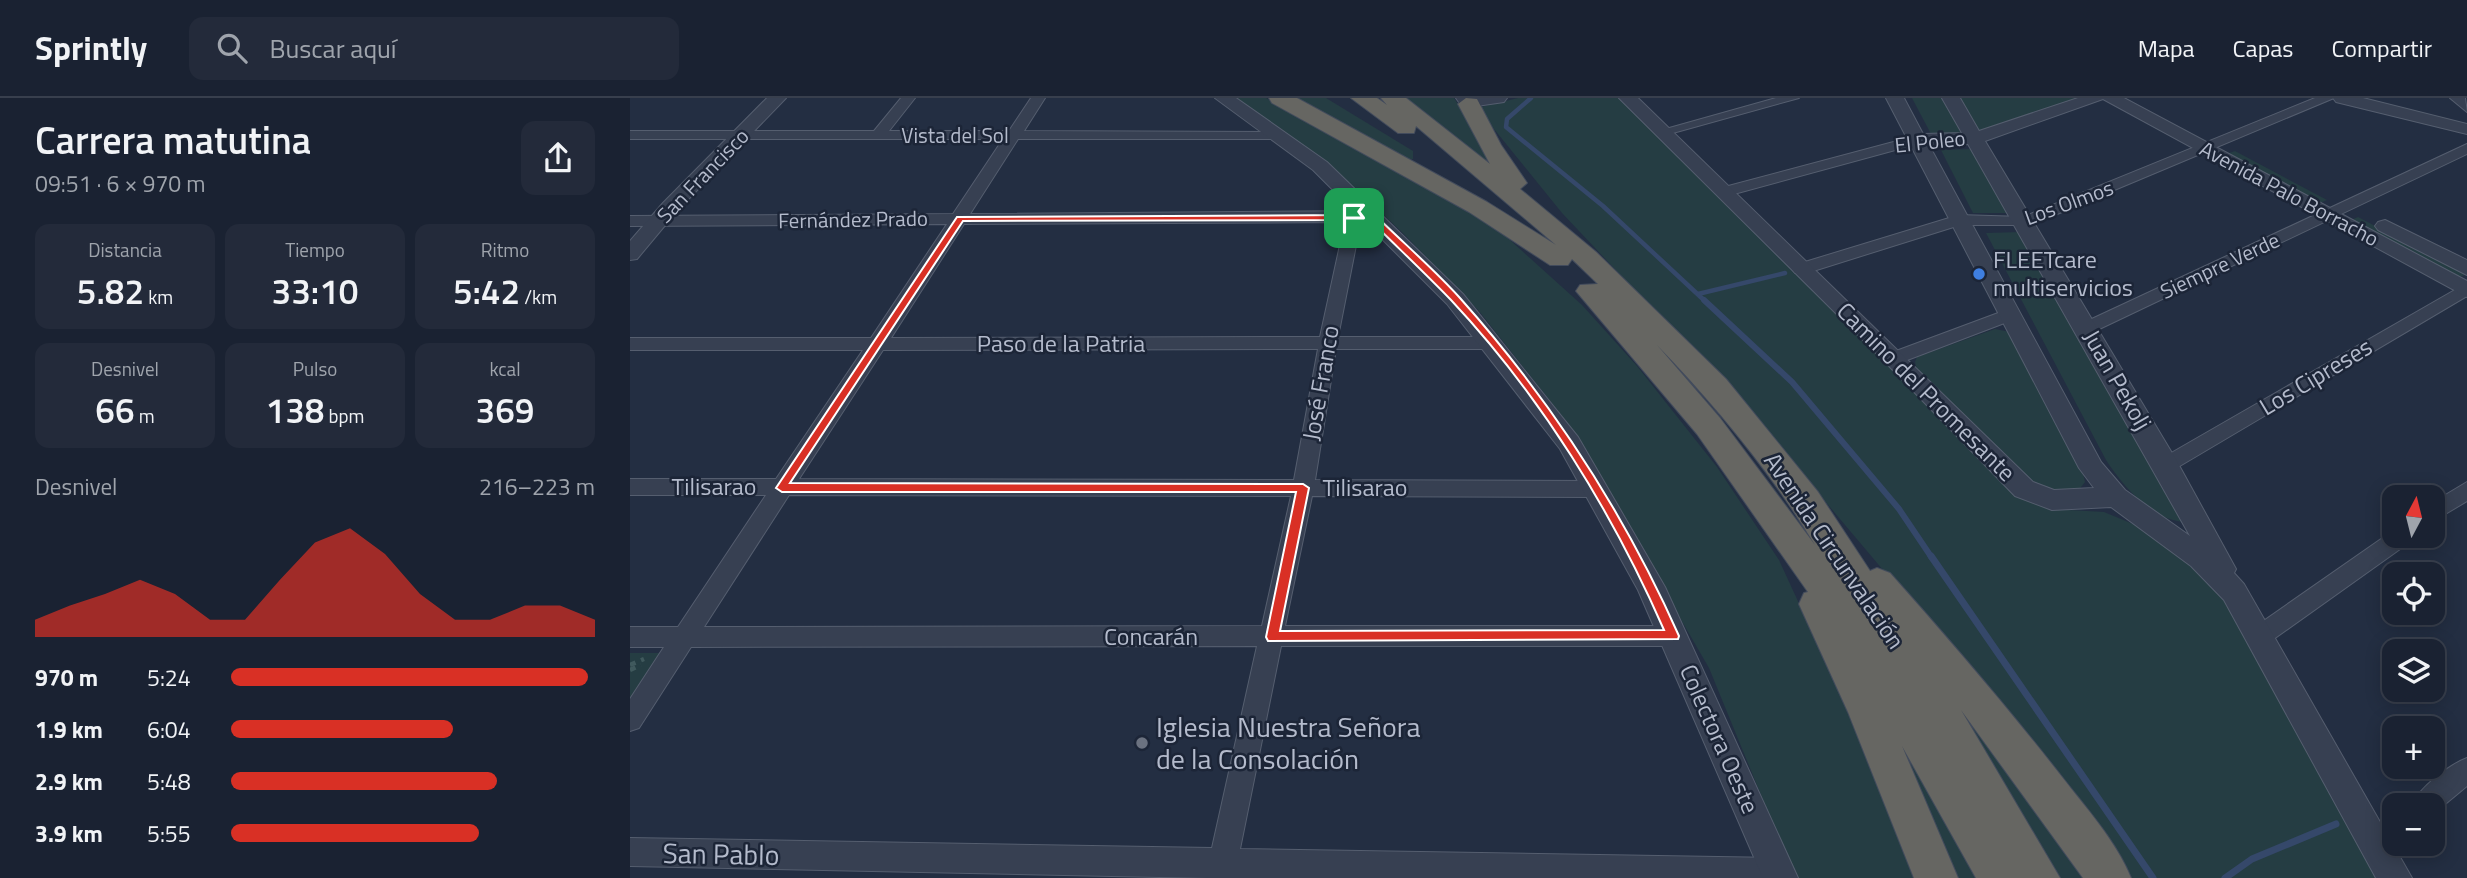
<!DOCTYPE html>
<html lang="es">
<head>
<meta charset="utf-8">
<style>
  :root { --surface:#1a2232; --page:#232a3a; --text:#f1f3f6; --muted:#9fa4ac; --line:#383f4d; --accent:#d93025 }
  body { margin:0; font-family:"Titillium Web",sans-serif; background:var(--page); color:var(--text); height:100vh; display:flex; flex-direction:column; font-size:26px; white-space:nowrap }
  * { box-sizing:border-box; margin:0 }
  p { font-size:23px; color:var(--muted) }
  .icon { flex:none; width:38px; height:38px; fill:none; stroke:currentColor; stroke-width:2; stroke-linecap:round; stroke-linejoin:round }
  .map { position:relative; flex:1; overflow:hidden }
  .details { display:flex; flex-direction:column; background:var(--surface); width:630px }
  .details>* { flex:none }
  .needle { width:46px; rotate:7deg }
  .controls { position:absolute; left:1752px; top:387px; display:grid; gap:14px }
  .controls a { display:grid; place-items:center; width:63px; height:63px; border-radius:14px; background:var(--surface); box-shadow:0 4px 18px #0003,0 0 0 2px var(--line); font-size:35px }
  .pin { position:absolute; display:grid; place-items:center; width:60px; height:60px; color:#fff; margin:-30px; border-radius:14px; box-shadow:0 4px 10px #0006 }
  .round { display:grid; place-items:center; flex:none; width:74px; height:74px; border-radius:14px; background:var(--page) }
  .summary { display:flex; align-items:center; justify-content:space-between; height:119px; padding:0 35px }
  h1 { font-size:38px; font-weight:600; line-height:52px }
  .figures { display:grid; grid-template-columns:repeat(3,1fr); gap:10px; height:119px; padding:7px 35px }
  .figures div { display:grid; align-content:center; border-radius:14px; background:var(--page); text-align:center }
  .figures b { font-size:35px; font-weight:600 }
  .figures small { font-size:19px; font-weight:400 }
  .figures p { font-size:19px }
  .chart { height:196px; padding:14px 35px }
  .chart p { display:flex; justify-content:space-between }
  .chart svg { width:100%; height:126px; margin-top:7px; fill:var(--accent); opacity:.7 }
  ul { padding:0 35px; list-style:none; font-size:23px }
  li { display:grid; grid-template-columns:112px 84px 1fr; align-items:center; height:52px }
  li i { height:18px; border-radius:9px; background:var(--accent) }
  header { display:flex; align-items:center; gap:42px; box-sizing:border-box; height:98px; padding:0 35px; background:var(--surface); border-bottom:2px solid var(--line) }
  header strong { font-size:33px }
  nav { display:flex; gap:38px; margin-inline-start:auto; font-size:24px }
  .search { width:490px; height:63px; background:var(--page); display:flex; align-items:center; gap:18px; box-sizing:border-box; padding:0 24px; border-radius:14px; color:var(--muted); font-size:26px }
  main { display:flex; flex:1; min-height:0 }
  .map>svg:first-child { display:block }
  .green { fill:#253d43 }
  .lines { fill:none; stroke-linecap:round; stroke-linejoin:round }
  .stream-far2 { stroke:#35486a; stroke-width:4.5 }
  .stream-far1 { stroke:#35486a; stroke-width:6 }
  .stream { stroke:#35486a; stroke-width:7 }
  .minor-casing { stroke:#555e6f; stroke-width:2 }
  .tertiary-casing { stroke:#555e6f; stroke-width:2 }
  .trunk-casing { stroke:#424b5c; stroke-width:2 }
  .path { stroke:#40595d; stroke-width:4.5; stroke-dasharray:6 6; stroke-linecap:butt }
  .minor { fill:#374052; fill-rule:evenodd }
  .tertiary { fill:#374052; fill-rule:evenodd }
  .trunk { fill:#666662; fill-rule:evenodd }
  .route { fill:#d93025; stroke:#fff; stroke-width:2; fill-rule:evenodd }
  .shop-dot { fill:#3f7fe0; stroke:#1c2537; stroke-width:2.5 }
  .worship-dot { fill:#6b7280; stroke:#1c2537; stroke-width:2.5 }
  .labels { text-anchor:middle; stroke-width:5; stroke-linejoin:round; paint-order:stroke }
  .far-street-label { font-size:21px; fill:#b4bbcc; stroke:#1c2537 }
  .poi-label { font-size:24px; fill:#b4bbcc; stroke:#1c2537; text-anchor:start }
  .street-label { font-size:24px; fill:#b4bbcc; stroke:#1c2537 }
  .near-poi-label { font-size:28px; fill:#b4bbcc; stroke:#1c2537; text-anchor:start }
  .near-street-label { font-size:28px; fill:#b4bbcc; stroke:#1c2537 }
</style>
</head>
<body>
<header>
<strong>Sprintly</strong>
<div class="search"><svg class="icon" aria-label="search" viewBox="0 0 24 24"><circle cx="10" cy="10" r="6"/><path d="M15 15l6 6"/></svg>Buscar aquí</div>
<nav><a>Mapa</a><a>Capas</a><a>Compartir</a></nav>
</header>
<main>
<section class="details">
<div class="summary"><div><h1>Carrera matutina</h1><p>09:51 · 6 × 970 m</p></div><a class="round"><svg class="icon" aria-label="share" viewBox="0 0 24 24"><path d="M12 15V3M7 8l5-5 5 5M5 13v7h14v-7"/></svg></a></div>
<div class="figures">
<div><p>Distancia</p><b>5.82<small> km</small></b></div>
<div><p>Tiempo</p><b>33:10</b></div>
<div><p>Ritmo</p><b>5:42<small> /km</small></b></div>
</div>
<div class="figures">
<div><p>Desnivel</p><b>66<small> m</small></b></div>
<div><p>Pulso</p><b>138<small> bpm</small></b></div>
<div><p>kcal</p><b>369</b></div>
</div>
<div class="chart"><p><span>Desnivel</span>216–223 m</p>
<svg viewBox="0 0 160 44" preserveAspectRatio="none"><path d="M0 44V38L10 33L20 29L30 24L40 29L50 38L60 38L70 24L80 11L90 6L100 15L110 29L120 38L130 38L140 33L150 33L160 38V44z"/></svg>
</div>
<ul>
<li><b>970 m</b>5:24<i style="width:98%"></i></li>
<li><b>1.9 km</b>6:04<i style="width:61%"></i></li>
<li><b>2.9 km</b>5:48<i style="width:73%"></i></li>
<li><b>3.9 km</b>5:55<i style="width:68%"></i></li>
</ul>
</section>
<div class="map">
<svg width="1837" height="780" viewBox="0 0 1837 780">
  <rect width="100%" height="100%" fill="#232e42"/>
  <g class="green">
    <path d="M604 0H636L795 87 870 133 952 207 1007 268 1087 369 1149 462 1219 614 1284 780H1165L1079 570 936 323 849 213 774 136 703 70Z"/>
    <path d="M657 0H696L783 53V61H773Z"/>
    <path d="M772 0H824L884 93Z"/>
    <path d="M888 0H989L1422 411 1474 414 1503 426 1542 449 1591 495 1751 780H1500L1458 715 1118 312 932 115 851 15V9Z"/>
    <path d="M1282 0H1312L1332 36H1301Z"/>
    <path d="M1327 0H1450L1364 32 1349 33Z"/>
    <path d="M1343 51 1377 115H1343L1311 52Z"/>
    <path d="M1605 53 1697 102 1688 106 1596 56Z"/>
    <path d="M1728 119 1837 176 1828 180 1719 123Z"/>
    <path d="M1391 134 1557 424C1523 424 1493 388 1476 362L1356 135Z"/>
    <path d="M1365 231 1380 234 1452 370 1455 384 1447 394 1427 395 1409 389 1287 272 1285 264 1287 259Z"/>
    <path d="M1286 541 1473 780H1427Z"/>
    <path d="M0 555H35L0 608Z"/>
    <path d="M1240 571 1355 780H1319Z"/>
  </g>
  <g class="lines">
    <g class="stream-far2">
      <path d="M901 0 877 21 876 29 973 108 1076 204"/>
      <path d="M1068 196 1155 175"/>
    </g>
    <path class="stream-far1" d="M1074 202 1162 284 1269 411 1302 460"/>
    <g class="stream">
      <path d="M1301 458 1523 780"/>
      <path d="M1595 780 1622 761 1706 726"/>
    </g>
    <defs>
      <g id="minor">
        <path d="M271 0H285L259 33H379L401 0H415L394 33 654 34 656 37 649 41H388L340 116 745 113V119L731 122 708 239H863L872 245 863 251H706L685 382 966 383 973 385 977 391 973 397 966 399 682 398 655 528H1043L1051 531 1055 538 1051 545 1043 548H651L610 751 1148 760 1158 764 1162 774 1159 780H577L0 768V740L582 750 627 548 61 549 9 630 0 633V601L34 549H0V529H48L136 397H0V381H146L233 252H0V240H241L317 126 0 128V118L323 116 373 41H0V33H244ZM715 124 690 239 261 240 334 126ZM688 251 664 382 169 381 253 252ZM159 397 661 398 632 528 74 529Z"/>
        <path d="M1146 0H1169L1032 38 1025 34Z"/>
        <path d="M1685 0H1704L1401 127H1330L1177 175H1165L1162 171 1165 167 1329 117 1393 119Z"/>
        <path d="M1820 0H1835L1837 14Z"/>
        <path d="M1286 38 1293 42 1291 45 1093 99 1085 94 1087 91Z"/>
        <path d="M1837 46V56L1463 234 1457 236 1448 230 1451 226Z"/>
        <path d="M1837 185V198L1543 372H1529L1526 367 1529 362Z"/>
        <path d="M1379 211 1388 217 1385 221 1272 264H1258L1256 260 1258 256Z"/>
        <path d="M1837 384V403L1802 424V405Z"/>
        <path d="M1764 432V438H1783L1780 444 1638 545 1630 548 1622 545 1618 538 1622 531Z"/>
        <path d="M1837 660V688L1802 717V707H1782C1790 689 1819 667 1837 660Z"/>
        <path d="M1764 720V746H1770L1747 760 1737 757 1733 747 1737 737Z"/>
      </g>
      <g id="tertiary">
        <path d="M137 0H156L47 113 7 161 0 162V143L33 105Z"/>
        <path d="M585 0H606L697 64 833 196 948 339 1035 489 1168 780H1133L1008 492 930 351 817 206 683 72Z"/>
        <path d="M826 0H877L874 4 833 10Z"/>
        <path d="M989 0H1008L1403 384 1424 392 1464 390 1449 370 1256 0H1274L1293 36 1332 35 1312 0H1330L1349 33 1448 0H1494L1837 183V199L1473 1 1355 43 1545 360 1606 471 1604 475 1614 486 1782 780H1746L1594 502 1561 468 1481 409 1422 412 1385 398 1257 266ZM1338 46 1560 438 1495 392 1471 364 1299 47Z"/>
        <path d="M1703 0H1733L1837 26V36L1706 4Z"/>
        <path d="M1755 122 1837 162V177L1748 132 1745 128 1748 124Z"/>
      </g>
      <path id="trunk" d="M639 0H667L857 104 926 147 786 28 784 35H768L721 0H747L757 7 751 0H776L860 66 828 6 836 0 847 1 871 47 897 85 890 91 966 154 1096 281 1188 394 1240 473 1247 470 1260 475C1319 541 1377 609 1432 679 1456 710 1486 743 1501 780H1453L1331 612 1430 780H1346L1272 648 1328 780H1284L1218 614 1169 506 1174 495 1178 494 1067 336 946 193 950 187 968 186 942 161 938 167H920L839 114 642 5ZM1027 247C1086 308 1141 374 1185 447L1090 320Z"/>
    </defs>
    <use href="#minor" class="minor-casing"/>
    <use href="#tertiary" class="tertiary-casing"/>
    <use href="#trunk" class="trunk-casing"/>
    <g class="path">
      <path d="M0 567 14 561"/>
      <path d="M0 572 11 567"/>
    </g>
    <use href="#minor" class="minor"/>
    <use href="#tertiary" class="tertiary"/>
    <use href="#trunk" class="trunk"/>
  </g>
  <path class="route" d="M742 114C771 143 803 170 830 200 920 301 994 414 1049 538L1048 541 638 543 636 539 666 394H152L146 390 327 119 724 117ZM737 119C765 147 794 174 821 202 910 297 982 413 1034 532L650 533 679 390 673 386 160 385 333 123 724 122Z"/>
  <circle class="shop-dot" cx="1349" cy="176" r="7"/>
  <circle class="worship-dot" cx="512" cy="645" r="7"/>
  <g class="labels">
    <g class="far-street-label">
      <text x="325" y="45">Vista del Sol</text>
      <text transform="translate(1300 44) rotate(-6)" y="7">El Poleo</text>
      <text transform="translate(73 78) rotate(-46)" y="7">San Francisco</text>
      <text transform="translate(1659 96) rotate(28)" y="7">Avenida Palo Borracho</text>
      <text transform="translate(1439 105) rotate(-20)" y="7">Los Olmos</text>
      <text transform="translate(223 122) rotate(-1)" y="7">Fernández Prado</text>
      <text transform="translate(1590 168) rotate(-25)" y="7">Siempre Verde</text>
    </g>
    <g class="poi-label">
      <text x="1363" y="170">FLEETcare<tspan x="1363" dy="28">multiservicios</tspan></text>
    </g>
    <g class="street-label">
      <text x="431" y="254">Paso de la Patria</text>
      <text transform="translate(1686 279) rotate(-31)" y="8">Los Cipreses</text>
      <text transform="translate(1487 282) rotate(60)" y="8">Juan Pekolj</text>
      <text transform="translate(691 285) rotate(-80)" y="8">José Franco</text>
      <text transform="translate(1296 294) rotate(45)" y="8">Camino del Promesante</text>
      <text x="84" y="397">Tilisarao</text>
      <text x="735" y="398">Tilisarao</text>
      <text transform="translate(1204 453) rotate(56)" y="8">Avenida Circunvalación</text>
      <text x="521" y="547">Concarán</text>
      <text transform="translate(1089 641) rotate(66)" y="8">Colectora Oeste</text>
    </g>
    <g class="near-poi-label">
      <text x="526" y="639">Iglesia Nuestra Señora<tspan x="526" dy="32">de la Consolación</tspan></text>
    </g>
    <g class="near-street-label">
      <text transform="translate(91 756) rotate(1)" y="10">San Pablo</text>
    </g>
  </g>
</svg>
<div class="controls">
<a><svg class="needle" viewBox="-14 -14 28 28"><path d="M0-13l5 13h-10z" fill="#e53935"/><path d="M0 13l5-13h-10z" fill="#9fa4ac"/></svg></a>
<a><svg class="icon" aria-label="locate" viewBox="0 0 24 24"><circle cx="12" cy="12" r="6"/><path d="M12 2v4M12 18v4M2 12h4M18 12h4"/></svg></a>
<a><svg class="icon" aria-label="layers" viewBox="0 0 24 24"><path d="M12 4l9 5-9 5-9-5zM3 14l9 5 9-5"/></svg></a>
<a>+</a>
<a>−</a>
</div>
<div class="pin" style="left:724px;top:120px;background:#1e9e55"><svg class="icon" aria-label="arrive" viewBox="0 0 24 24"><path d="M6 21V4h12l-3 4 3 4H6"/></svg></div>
</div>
</main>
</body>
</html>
